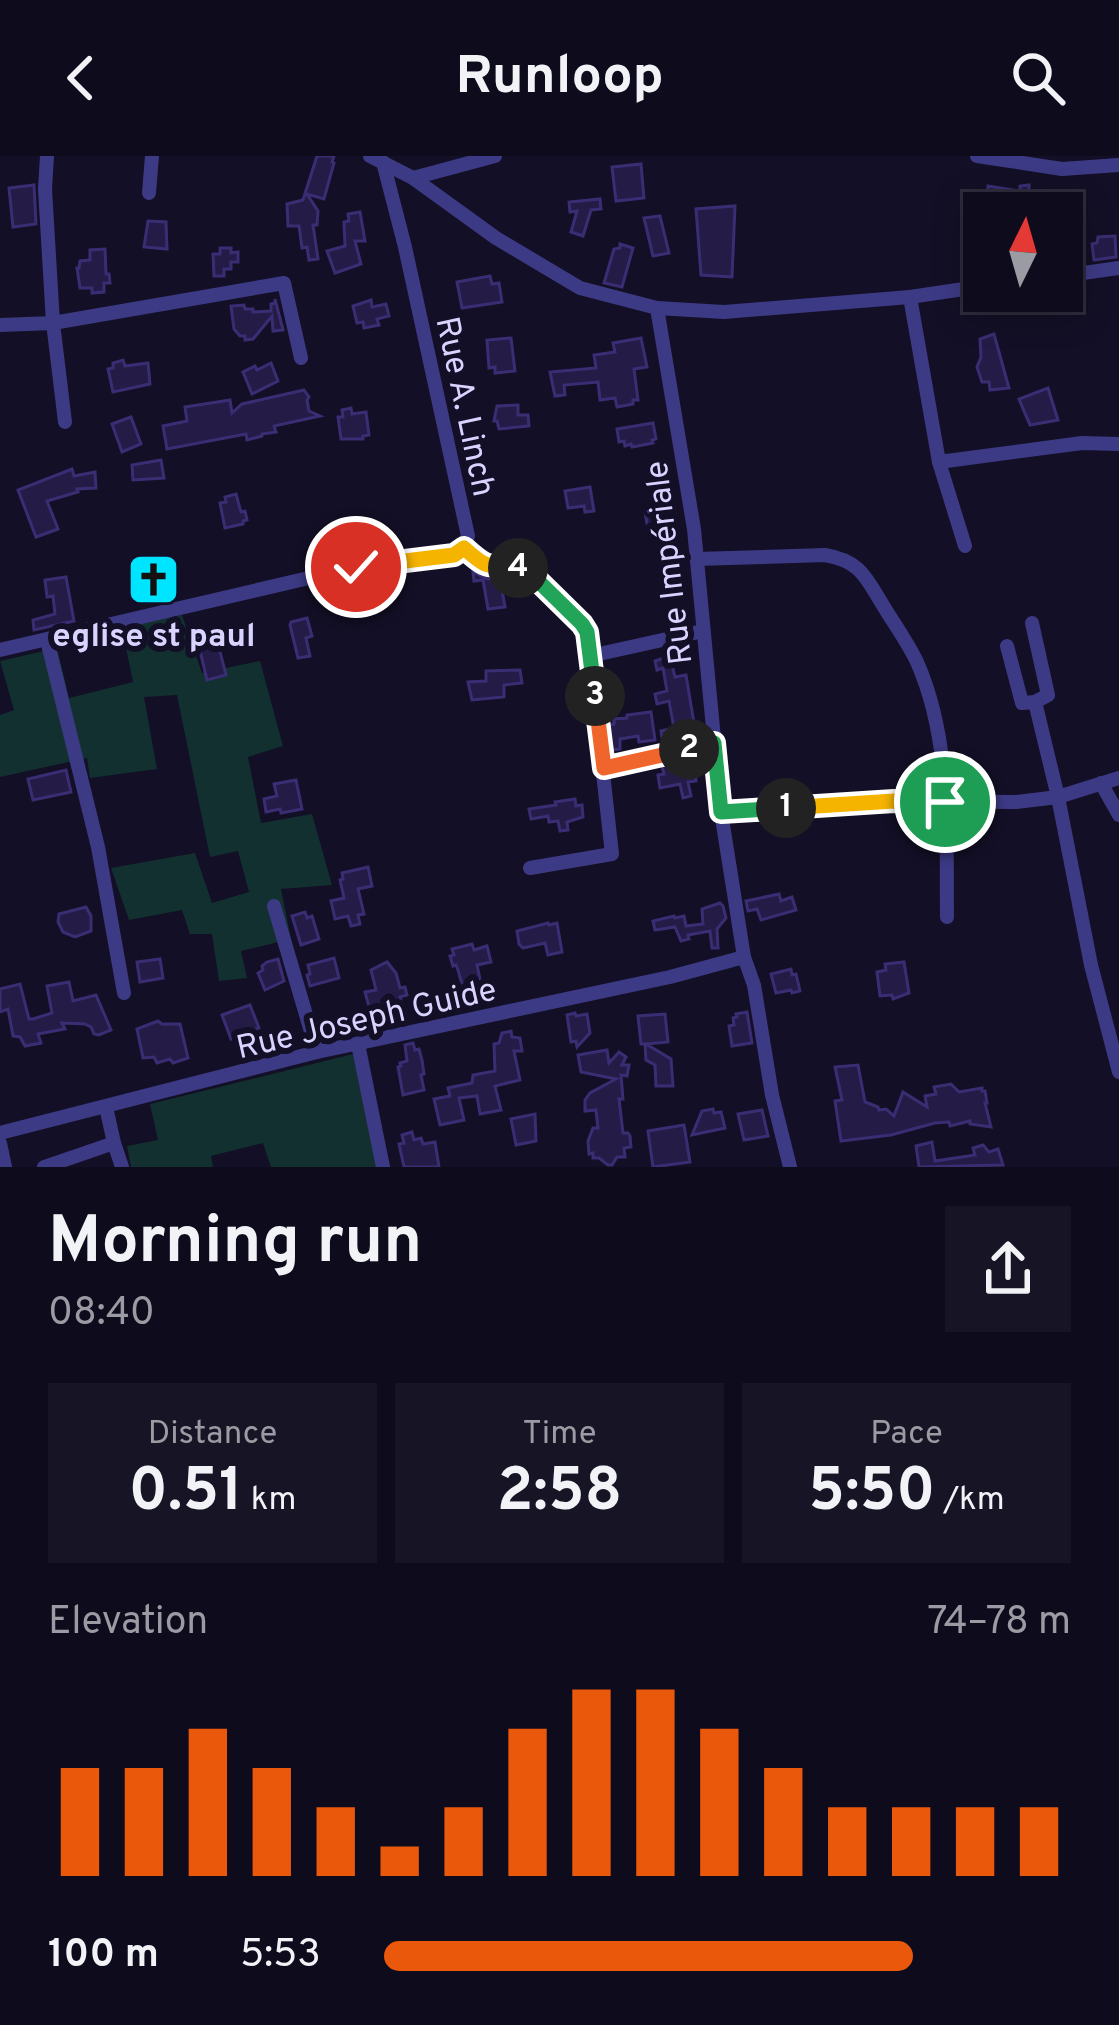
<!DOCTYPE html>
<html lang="en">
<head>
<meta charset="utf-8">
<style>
  :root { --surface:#0e0b1c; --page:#171425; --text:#f1f3f6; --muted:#9b9ba3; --line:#2e2b3b; --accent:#ea580c }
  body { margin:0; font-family:Overpass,sans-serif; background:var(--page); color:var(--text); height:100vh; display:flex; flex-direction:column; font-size:45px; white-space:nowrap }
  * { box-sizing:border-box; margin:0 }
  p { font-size:39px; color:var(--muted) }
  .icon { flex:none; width:66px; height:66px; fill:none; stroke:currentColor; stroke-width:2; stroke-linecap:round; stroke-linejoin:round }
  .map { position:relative; height:1011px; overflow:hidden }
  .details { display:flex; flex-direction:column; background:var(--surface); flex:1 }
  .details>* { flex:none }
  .needle { width:78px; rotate:5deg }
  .buttons { position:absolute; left:963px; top:36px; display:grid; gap:24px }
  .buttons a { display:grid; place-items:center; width:120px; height:120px; border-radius:0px; background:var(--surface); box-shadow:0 6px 30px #0003,0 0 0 3px var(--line); font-size:60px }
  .pin { position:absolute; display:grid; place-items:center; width:102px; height:102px; color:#fff; margin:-51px; border:6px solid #fff; border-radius:50%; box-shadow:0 3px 12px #0007 }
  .km { position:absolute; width:60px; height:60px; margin:-30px; border-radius:50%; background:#222; color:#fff; font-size:33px; line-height:60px; text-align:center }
  .round { display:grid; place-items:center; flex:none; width:126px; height:126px; border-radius:0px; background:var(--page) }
  .headline { display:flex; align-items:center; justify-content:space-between; height:204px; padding:0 48px }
  h1 { font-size:66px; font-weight:700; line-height:90px }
  .metrics { display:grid; grid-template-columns:repeat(3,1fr); gap:18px; height:204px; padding:12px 48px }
  .metrics div { display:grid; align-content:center; border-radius:0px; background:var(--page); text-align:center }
  .metrics b { font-size:60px; font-weight:700 }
  .metrics small { font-size:33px; font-weight:400 }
  .metrics p { font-size:33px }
  .chart { height:336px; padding:24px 48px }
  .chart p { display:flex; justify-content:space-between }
  .chart svg { width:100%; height:216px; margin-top:12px; stroke:var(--accent); stroke-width:6 }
  ul { padding:0 48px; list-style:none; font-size:39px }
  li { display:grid; grid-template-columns:192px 144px 1fr; align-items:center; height:90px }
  li i { height:30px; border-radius:15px; background:var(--accent) }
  header { display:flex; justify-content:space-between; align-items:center; height:156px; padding:0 48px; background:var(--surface); font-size:54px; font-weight:700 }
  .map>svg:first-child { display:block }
  .green { fill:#12302f }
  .building { fill:#241b47; stroke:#3b2d73; stroke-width:3 }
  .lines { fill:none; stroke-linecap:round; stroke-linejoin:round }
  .minor { stroke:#3d3a85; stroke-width:14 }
  .split-1-casing { stroke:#fff; stroke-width:24 }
  .split-2-casing { stroke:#fff; stroke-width:24 }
  .split-3-casing { stroke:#fff; stroke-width:24 }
  .split-4-casing { stroke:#fff; stroke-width:24 }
  .split-5-casing { stroke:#fff; stroke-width:24 }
  .split-1 { stroke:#f5b400; stroke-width:15 }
  .split-2 { stroke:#22a559; stroke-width:15 }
  .split-3 { stroke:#f0652b; stroke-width:15 }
  .split-4 { stroke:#22a559; stroke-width:15 }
  .split-5 { stroke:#f5b400; stroke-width:15 }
  .labels { text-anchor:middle; stroke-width:12; stroke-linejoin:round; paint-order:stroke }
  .street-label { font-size:33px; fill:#d9d4ff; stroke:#130f26 }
  .poi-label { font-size:33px; font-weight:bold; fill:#d9d4ff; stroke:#130f26 }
</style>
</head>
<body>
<header><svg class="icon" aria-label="back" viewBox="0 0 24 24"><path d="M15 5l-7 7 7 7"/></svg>Runloop<svg class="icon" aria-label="search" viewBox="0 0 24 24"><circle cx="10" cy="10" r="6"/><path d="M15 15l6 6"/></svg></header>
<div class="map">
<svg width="1119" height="1011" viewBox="0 0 1119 1011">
  <rect width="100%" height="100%" fill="#130f26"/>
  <g class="green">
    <path d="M182 459 202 517 260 505 283 590 248 601 261 667 312 658 332 729 281 733 291 783 241 795 247 822 219 825 212 778H190L182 754 129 764 111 712 195 697 212 747 249 736 238 695 210 701 177 539 144 541 157 613 90 622 87 602 0 621V559L14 554 0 505 57 492 69 542 133 526 122 472Z"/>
    <path d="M353 898 377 1011H271L263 987 211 1000 213 1011H131L127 990 158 984 150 948Z"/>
  </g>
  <g class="building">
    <path d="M317 0H334L332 6 334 7 324 43 307 38 318 55 317 69H313L318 103 309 104 307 91 302 92 299 70H288L287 48 303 44Z"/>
    <path d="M641 8 644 42 616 45 612 11Z"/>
    <path d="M34 29 36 68 13 71 9 32Z"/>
    <path d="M1029 29V50H987L988 30 1020 35V30Z"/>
    <path d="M600 43 601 53 591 54 583 80 571 76 577 55 570 56 569 46Z"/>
    <path d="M735 50 732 121 701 119 696 53Z"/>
    <path d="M360 56 365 85H355L361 108 335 117 327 95 345 90 344 66 349 65 348 58Z"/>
    <path d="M660 60 669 97 653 100 644 62Z"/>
    <path d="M148 65 166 66 167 93 144 91Z"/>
    <path d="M1115 80 1116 101 1094 104 1092 88 1097 87 1098 81Z"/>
    <path d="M620 88 633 92 622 131 604 127 614 93 620 92Z"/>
    <path d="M220 92H231V97L238 96V106H231V113H224V120H214L213 98H220Z"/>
    <path d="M105 93 106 118H109L110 127H104V136L92 137V132H80L77 112H79L80 105 90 104V94Z"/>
    <path d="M490 120 492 128 499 127 502 146 462 152 457 126Z"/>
    <path d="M275 143 283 174 273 175 272 160 253 183 245 184V180H240L234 173 231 150 244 149 245 153H253V156L271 155V148L275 147Z"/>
    <path d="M371 144 372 151 386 148 389 160 377 163 379 169 364 172 363 166 357 167 353 150Z"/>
    <path d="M994 178 1009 232 990 234 989 226H982L977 211 981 201 980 183Z"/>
    <path d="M511 182 515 215 495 217V211L489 212 487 184Z"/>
    <path d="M641 182 647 211 634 213 638 244H633V248L617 251 615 242 600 244 598 226 564 229 565 239 555 240 550 216 596 212 594 199 615 196 613 187Z"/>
    <path d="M123 204 125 210 148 207 150 228 113 236 108 213 113 212V207Z"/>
    <path d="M271 207 278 225 252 238 243 216 255 210 257 214Z"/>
    <path d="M1048 232 1058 264 1030 269 1019 243Z"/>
    <path d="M304 234 309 241 307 244 309 255 320 260 274 270 276 276 262 278V280L247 284 246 278 167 293 163 270 187 265 185 251 230 244 232 257 242 248Z"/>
    <path d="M518 249V259H528L529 270 499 273 497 265H494L497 250Z"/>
    <path d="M351 252 352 258 366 256 369 279 363 280V283H341L338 261H343L342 254Z"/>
    <path d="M131 261 141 288 122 296 112 268Z"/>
    <path d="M653 267 656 283 652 284 653 287 632 291 631 288 625 290 624 285 619 286 617 273Z"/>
    <path d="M161 304 164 322 133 324 132 309Z"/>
    <path d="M72 313 74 320 95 316 96 332 77 333 78 336 47 345 58 373 36 381 18 334Z"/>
    <path d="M590 331 594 355 585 356 584 350 568 352 565 335Z"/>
    <path d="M236 338 241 356 245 355 247 364 243 365V368L225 372 220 347 226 346 225 341Z"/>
    <path d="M674 351 678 372 648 374 645 356Z"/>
    <path d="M473 416 488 423H500L505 451 488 453 483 424 474 425Z"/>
    <path d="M66 421 74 465 34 474 33 464 55 458 53 440 47 441 45 424Z"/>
    <path d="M307 462 312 480 306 482 310 500 298 502 290 469 291 466Z"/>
    <path d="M209 479V482L216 480 226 519 207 524 197 482Z"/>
    <path d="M670 500 675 521 686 519 694 567 698 566 700 579 663 587 661 575 674 572 669 545 657 548 655 538 667 535 663 512 657 514 655 505Z"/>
    <path d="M520 514 522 527 504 529V541L472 544 468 526 486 525V515Z"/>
    <path d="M651 556 655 584 639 586 638 580 620 583V593L612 594 609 569 614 568V563L627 562V559Z"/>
    <path d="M694 603 696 625 688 626 691 640 683 642 680 628 660 632 658 619 664 618 662 610Z"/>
    <path d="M66 614 71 636 33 644 28 623Z"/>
    <path d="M296 624 302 653 281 657 280 653 266 656 264 643 277 640 274 628Z"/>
    <path d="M575 643 576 650 582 649 583 661 567 666 568 674 560 675 558 665 549 666 548 660 531 663 529 653 556 649 555 646Z"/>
    <path d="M368 711 372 730 358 733 364 758 358 759 360 768 351 770 348 760 335 763 331 745 344 742 340 724 343 723 342 717Z"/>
    <path d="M779 738 781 745 792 741 796 754 761 764 757 753 748 755 746 745Z"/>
    <path d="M720 747 723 750 726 762 717 773 718 792H712L710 775 688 779 689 783 681 785 675 771 655 774 653 765 674 760 675 762 684 760 686 770 703 768 702 753Z"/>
    <path d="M86 751 91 760V775L75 781 63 776 58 766 59 758Z"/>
    <path d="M305 756 307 762 312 760 319 783 301 789 292 760Z"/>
    <path d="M548 767 549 769 557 767 562 796 548 799 545 787 523 792 519 788 517 775Z"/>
    <path d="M472 788 474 794 487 790 491 806 477 809 484 842 467 847 458 814 456 809 453 810 450 800 454 799 452 793Z"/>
    <path d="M334 802 339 822 310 830 307 819 310 818 308 809Z"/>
    <path d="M160 803 163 822 140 826 137 806Z"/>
    <path d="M278 803 284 825 265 834 258 817 263 814 262 810 267 806Z"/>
    <path d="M387 806 396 817 400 832 405 831 407 839 400 841 404 857 385 861 386 867 378 869 374 850 369 851 365 836 376 834 371 814Z"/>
    <path d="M904 806 909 837 893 843 892 839 880 840 877 816 886 814 885 808Z"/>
    <path d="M791 813 792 819 796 818 800 835 792 837 791 834 776 837 771 818Z"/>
    <path d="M69 826 73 845 96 839 111 874 99 879 94 878 91 871 85 868 62 867 65 873 38 878 41 887 25 890 20 881 13 880 8 853 0 856V833L20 828 29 863H33L52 857 47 830Z"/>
    <path d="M250 849 259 872 231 883 222 859Z"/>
    <path d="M747 856 752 887 732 890 729 870 734 869 733 862 737 861 736 858Z"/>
    <path d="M575 857 576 860 587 858 590 877 577 891 576 885 571 886 567 859Z"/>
    <path d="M665 858 668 886 646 888 671 903 673 930H656L655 909 646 904 645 888H641L638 860Z"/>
    <path d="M158 865 162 868H180L188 902 173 907 170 903 157 907 154 901 143 902 137 873Z"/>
    <path d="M511 875 512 881 520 882 522 895H514L520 924 495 930 501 954 480 958 477 940 459 942 464 964 440 969 434 943 450 940 448 932 472 927 473 919 495 915 494 888 499 887 502 877Z"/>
    <path d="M413 887 415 894 419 893 422 904 424 918 421 919 424 934 403 939 398 911 401 910 400 907 407 905 405 889Z"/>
    <path d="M607 894 609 907 619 896 626 901 622 909H629L627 920 621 919 623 943H619L623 977H628L630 980 631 991 624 992 625 1001H617L612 1009H608L599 1002H593V997L589 998 588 985 593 972H598L596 954 585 955V944L590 937 616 923 581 916 578 899Z"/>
    <path d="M858 909 865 946 878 951 879 954 886 953 894 960 903 936 927 951 925 940 936 938 934 931 951 928 959 936 982 932V935H985L987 947H985L991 971 970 968V965L950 970 949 966 935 967 891 979 841 985 835 945 842 944 835 911Z"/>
    <path d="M713 953 714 957 721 956 725 972 692 979 702 955Z"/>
    <path d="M762 954 768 980 744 984 738 958Z"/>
    <path d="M535 958 536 985 516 989 511 963Z"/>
    <path d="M684 969 690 1006 653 1011 648 975Z"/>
    <path d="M412 976 414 984 421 982 423 988 435 986 439 1011H404L399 988 404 987 402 979Z"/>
    <path d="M932 986 935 1005 975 999 973 992 983 989 989 996 998 993 1003 1009 919 1011 916 990Z"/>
  </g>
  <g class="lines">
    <g class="minor">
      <path d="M370 0 413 22 496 82 580 132 657 152 724 156 910 141 984 130"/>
      <path d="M977 0 1062 13 1119 9"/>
      <path d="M413 22 495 0"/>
      <path d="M149 37 152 0"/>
      <path d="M1062 120 1119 112"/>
      <path d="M910 141 939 306 965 390"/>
      <path d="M657 152 694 373 721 656 744 801 754 829 772 939 790 1011"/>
      <path d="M0 169 53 167 45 33 47 0"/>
      <path d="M65 266 53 167 284 127 301 202"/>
      <path d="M939 306 1082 287 1119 288"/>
      <path d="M464 392 481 408 491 412 512 411 527 414 582 468 587 476 590 500"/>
      <path d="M696 403 825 399C861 405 866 422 884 451 895 469 908 487 917 506 952 585 946 677 947 761"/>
      <path d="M1032 467 1048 539 1035 546"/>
      <path d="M47 484 98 691 124 837"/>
      <path d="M1007 490 1022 547 1035 546"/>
      <path d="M0 494 356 411 454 399 464 392 468 380 405 91 383 6"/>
      <path d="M1035 546 1058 641 1091 809 1119 916"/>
      <path d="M604 612 714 587"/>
      <path d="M1101 627 1119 659"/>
      <path d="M721 656 894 645 1016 646 1058 641 1119 622"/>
      <path d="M530 712 612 698 590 500 703 475"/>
      <path d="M274 750 317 896"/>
      <path d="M358 888 383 1011"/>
      <path d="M106 951 114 987"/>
      <path d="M0 977 317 896 670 821 744 801"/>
      <path d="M0 987 5 1011"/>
      <path d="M44 1011 114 987 122 1011"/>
    </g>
  </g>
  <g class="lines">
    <defs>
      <path id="split-1" d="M786 652 894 645 945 646"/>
      <path id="split-2" d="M689 593 714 587 721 656 786 652"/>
      <path id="split-3" d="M595 540 604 612 689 593"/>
      <path id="split-4" d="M518 412 527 414 582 468 587 476 595 540"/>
      <path id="split-5" d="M356 411 454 399 464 392C493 418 486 406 518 412"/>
    </defs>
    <use href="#split-1" class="split-1-casing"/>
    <use href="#split-2" class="split-2-casing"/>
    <use href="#split-3" class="split-3-casing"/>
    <use href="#split-4" class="split-4-casing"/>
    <use href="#split-5" class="split-5-casing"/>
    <use href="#split-1" class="split-1"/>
    <use href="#split-2" class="split-2"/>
    <use href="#split-3" class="split-3"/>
    <use href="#split-4" class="split-4"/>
    <use href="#split-5" class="split-5"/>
  </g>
  <defs>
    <symbol id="church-square" viewBox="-11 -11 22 22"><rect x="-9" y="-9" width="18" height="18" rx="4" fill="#00e5ff" stroke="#130f26"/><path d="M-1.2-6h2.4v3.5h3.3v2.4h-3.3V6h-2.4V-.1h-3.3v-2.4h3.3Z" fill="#111"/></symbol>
  </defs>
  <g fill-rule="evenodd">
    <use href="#church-square" x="124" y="394" width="59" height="59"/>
  </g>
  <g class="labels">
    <g class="street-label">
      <text transform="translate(467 250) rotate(78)" y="12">Rue A. Linch</text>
      <text transform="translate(667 407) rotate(-97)" y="12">Rue Impériale</text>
      <text transform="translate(366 861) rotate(-13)" y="12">Rue Joseph Guide</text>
    </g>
    <g class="poi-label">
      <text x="154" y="490">eglise st paul</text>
    </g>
  </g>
</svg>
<div class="buttons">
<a><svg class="needle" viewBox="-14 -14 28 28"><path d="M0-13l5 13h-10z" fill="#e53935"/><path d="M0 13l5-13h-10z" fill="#9b9ba3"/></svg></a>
</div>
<div class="pin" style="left:945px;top:646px;background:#1e9e55"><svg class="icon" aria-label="arrive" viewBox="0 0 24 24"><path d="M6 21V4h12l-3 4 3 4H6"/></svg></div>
<div class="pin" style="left:356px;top:411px;background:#d93025"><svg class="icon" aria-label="check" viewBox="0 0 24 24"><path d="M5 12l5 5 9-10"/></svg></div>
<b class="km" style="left:786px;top:652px">1</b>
<b class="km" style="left:689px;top:593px">2</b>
<b class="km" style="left:595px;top:540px">3</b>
<b class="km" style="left:518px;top:412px">4</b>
</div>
<section class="details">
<div class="headline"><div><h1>Morning run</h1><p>08:40</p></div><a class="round"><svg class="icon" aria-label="share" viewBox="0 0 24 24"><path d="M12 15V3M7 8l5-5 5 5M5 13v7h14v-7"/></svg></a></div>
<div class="metrics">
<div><p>Distance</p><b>0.51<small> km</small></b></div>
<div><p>Time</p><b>2:58</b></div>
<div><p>Pace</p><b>5:50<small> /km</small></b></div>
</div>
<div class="chart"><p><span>Elevation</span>74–78 m</p>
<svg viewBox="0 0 160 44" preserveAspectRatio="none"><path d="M5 44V22M15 44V22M25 44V14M35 44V22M45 44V30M55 44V38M65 44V30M75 44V14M85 44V6M95 44V6M105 44V14M115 44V22M125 44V30M135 44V30M145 44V30M155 44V30"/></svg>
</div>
<ul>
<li><b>100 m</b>5:53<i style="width:77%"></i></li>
</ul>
</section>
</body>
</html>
